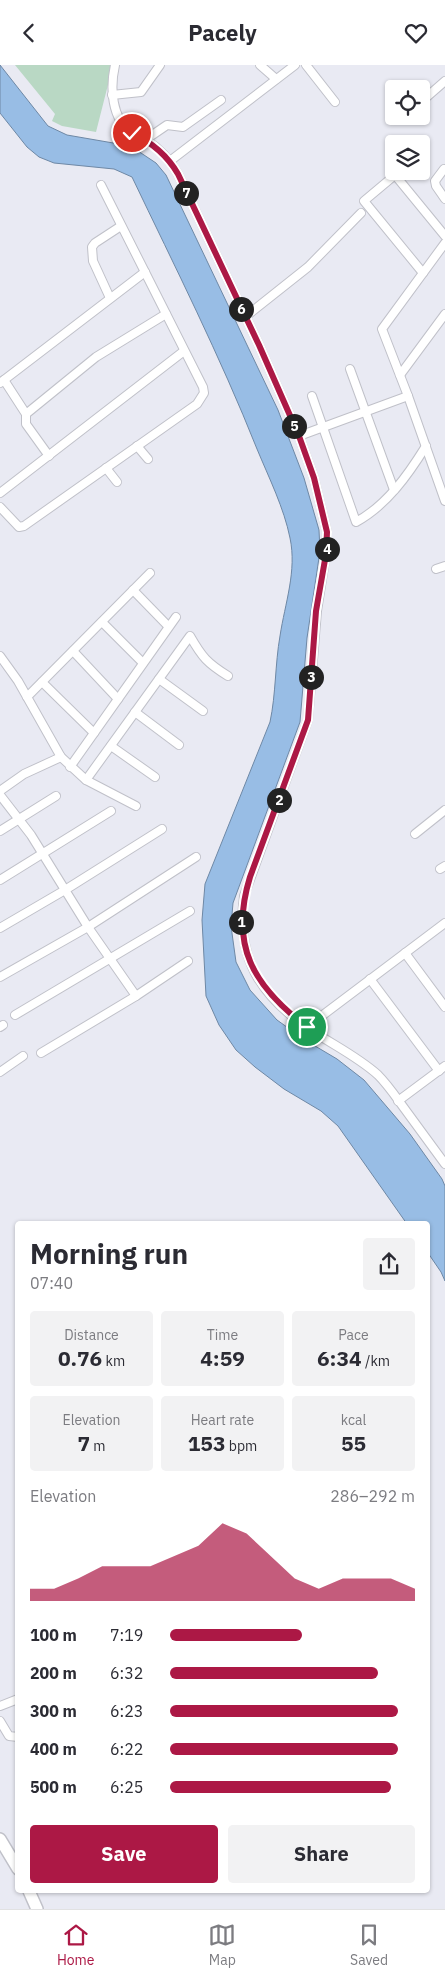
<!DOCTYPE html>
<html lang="en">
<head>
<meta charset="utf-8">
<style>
  :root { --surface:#fff; --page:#f2f2f3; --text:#2b2b33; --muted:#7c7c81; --line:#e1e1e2; --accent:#ac1845 }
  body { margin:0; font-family:"IBM Plex Sans",sans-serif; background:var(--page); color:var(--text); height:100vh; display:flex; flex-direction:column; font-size:19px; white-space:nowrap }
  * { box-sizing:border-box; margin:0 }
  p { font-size:16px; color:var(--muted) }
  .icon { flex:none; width:28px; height:28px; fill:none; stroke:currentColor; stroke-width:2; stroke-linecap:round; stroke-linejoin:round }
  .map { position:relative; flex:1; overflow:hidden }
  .drawer { position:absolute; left:15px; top:1156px; width:415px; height:672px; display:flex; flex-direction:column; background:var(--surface); border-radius:5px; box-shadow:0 1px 4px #0004 }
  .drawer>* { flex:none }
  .controls { position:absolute; left:385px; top:15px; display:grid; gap:10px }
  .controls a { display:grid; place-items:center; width:45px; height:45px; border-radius:5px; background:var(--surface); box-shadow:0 1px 4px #0004; font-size:25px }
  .pin { position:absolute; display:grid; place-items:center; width:42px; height:42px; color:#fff; margin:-21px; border:2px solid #fff; border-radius:50%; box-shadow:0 1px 5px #0007 }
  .km { position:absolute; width:25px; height:25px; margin:-12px; border-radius:50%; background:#222; color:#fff; font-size:14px; line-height:25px; text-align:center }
  .round { display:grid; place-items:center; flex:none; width:52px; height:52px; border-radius:5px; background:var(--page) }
  .summary { display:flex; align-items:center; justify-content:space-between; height:85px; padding:0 15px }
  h1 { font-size:28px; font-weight:700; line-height:38px }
  .stats { display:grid; grid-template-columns:repeat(3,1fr); gap:8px; height:85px; padding:5px 15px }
  .stats div { display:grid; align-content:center; border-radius:5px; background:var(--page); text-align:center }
  .stats b { font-size:21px; font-weight:700 }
  .stats small { font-size:14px; font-weight:400 }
  .stats p { font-size:14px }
  .chart { height:140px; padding:10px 15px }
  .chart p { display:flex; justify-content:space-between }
  .chart svg { width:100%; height:90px; margin-top:5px; fill:var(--accent); opacity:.7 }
  .cta { display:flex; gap:10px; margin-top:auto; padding:10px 15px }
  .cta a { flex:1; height:58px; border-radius:5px; background:var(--accent); color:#fff; font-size:20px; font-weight:700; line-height:58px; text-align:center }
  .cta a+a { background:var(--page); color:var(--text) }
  ul { padding:0 15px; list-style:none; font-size:16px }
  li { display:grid; grid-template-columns:80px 60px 1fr; align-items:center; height:38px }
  li i { height:12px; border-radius:6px; background:var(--accent) }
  header { display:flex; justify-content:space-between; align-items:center; height:65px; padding:0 15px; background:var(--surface); font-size:22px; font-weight:700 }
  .tab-bar { display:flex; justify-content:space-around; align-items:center; height:70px; border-top:1px solid var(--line); background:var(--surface); font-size:14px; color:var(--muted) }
  .tab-bar a { display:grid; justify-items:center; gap:2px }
  .tab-bar .on { color:var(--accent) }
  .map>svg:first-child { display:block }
  .green { fill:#b9d8c4 }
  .water { fill:#98bde5; stroke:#6e88a5 }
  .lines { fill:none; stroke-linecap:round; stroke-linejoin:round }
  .street-casing { stroke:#c0c1c9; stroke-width:10 }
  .secondary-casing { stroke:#c0c1c9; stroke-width:14 }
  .street { stroke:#fff; stroke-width:8 }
  .secondary { stroke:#fff; stroke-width:11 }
  .route-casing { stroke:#fff; stroke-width:10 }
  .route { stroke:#ac1845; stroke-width:6 }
</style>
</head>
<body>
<header><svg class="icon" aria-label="back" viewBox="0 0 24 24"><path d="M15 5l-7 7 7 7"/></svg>Pacely<svg class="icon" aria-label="heart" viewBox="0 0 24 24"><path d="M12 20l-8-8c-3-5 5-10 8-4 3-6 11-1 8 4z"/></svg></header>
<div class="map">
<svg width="445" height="1844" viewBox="0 0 445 1844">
  <rect width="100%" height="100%" fill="#e9eaf3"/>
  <path class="green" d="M15 0H113L96 67 62 61 52 56 55 49Z"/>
  <path class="water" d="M0 0 48 61 67 70 119 79 138 86 156 98 166 110 278 345 304 413 319 465 320 486 307 573 300 657 233 838 231 861 236 897 250 925 277 955 305 975 337 994 364 1015 410 1069 442 1114 445 1121V1216L441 1207 428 1188V1159H407L338 1061 321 1046 284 1024 255 1002 236 985 219 960 206 931 202 855 205 819 270 657C276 629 275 599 280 571 285 538 297 506 290 473 284 443 269 413 257 384 220 291 175 202 132 112L114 104 54 98 39 92 27 82 0 48Z"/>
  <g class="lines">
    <defs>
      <g id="street">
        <path d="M115 0C110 22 111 54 132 68 136 71 142 72 146 75 159 83 170 95 178 109L259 280 299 371 314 413 327 467 326 489 317 546 308 655 244 831C236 891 259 930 308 963 331 979 357 991 378 1010 388 1020 396 1032 404 1043 418 1062 431 1080 445 1099"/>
        <path d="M260 0 276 14"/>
        <path d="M306 0 335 37"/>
        <path d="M112 30 141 27 160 0"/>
        <path d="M421 37 445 16"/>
        <path d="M401 53 403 51"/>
        <path d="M145 75 167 60 183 62 221 35"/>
        <path d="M170 96 295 0"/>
        <path d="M444 104 435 116 436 121 445 134"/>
        <path d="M445 178 382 264 408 331 445 436"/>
        <path d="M423 208 364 136 395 110 445 171"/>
        <path d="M110 233 93 196 92 182 95 178 121 161"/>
        <path d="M245 252 308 202 361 148"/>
        <path d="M350 304 394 425"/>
        <path d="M400 310 445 249"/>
        <path d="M4 315 26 349"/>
        <path d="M0 318 145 207"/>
        <path d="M312 331 356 457C387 440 408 410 426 381"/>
        <path d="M299 371 408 331"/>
        <path d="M137 381 148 394"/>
        <path d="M49 391 26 359V349L96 292 166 249"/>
        <path d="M106 403 117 417"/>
        <path d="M0 428 184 286"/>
        <path d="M0 442 19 462 24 461 197 339 204 328 203 322 101 120"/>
        <path d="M436 504 445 501"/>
        <path d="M133 525 168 561"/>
        <path d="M102 557 143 598"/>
        <path d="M73 586 118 634"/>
        <path d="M0 591 18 616 61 692 86 715 136 741"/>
        <path d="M159 614 203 646"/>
        <path d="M42 617 94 668"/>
        <path d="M27 632 150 508"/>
        <path d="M135 647 179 680"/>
        <path d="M111 681 155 712"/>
        <path d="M70 702 176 552"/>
        <path d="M86 715 190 571C202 592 207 598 228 611"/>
        <path d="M0 726 24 709 61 692"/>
        <path d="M0 730 31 770 88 862 136 931"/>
        <path d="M0 766 56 731"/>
        <path d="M415 769 445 745"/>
        <path d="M440 804 445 801"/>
        <path d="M0 815 111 746"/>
        <path d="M0 863 65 825 162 764"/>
        <path d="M405 888 445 942"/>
        <path d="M0 912 88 862 196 792"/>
        <path d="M370 914 439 1006"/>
        <path d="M15 950 190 846"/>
        <path d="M0 962 3 960"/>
        <path d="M307 962 445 858"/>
        <path d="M41 988 136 931 188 896"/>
        <path d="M0 1007 23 991"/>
        <path d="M398 1036 445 1001"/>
        <path d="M0 1641 18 1634"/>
        <path d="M0 1656 9 1671 18 1672"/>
      </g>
      <g id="secondary">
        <path d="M0 1774 18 1804"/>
        <path d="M29 1826 37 1844"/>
      </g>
    </defs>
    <use href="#street" class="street-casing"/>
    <use href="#secondary" class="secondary-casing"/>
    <use href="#street" class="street"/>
    <use href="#secondary" class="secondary"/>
  </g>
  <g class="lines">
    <defs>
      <path id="route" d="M132 68C151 77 167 90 178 109L259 280 299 371 314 413 327 467 326 489 316 546 308 655 250 812C229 880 253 921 307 962"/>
    </defs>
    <use href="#route" class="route-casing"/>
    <use href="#route" class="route"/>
  </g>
</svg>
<div class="controls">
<a><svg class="icon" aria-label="locate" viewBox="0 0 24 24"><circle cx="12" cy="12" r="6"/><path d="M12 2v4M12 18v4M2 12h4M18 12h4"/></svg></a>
<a><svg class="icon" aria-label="layers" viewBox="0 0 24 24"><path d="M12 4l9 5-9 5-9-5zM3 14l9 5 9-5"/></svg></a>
</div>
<div class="pin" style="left:307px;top:962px;background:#1e9e55"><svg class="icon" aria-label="arrive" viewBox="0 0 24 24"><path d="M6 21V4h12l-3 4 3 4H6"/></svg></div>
<div class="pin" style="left:132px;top:68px;background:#d93025"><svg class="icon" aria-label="check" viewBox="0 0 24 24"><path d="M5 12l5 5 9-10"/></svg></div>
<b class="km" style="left:241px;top:857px">1</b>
<b class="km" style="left:279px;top:735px">2</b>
<b class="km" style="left:311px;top:612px">3</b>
<b class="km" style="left:327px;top:484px">4</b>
<b class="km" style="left:294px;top:361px">5</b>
<b class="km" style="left:241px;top:244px">6</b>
<b class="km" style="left:186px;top:128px">7</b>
<section class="drawer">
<div class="summary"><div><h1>Morning run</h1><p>07:40</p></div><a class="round"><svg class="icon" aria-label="share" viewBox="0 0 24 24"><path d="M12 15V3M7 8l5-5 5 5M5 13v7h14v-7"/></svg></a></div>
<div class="stats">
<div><p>Distance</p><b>0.76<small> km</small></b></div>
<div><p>Time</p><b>4:59</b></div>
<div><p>Pace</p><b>6:34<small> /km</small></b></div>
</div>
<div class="stats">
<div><p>Elevation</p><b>7<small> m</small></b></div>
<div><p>Heart rate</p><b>153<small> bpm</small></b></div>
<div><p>kcal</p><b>55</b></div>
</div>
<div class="chart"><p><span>Elevation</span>286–292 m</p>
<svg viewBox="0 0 160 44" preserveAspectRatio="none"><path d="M0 44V38L10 38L20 33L30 27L40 27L50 27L60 22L70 17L80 6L90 11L100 22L110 33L120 38L130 33L140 33L150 33L160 38V44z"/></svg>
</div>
<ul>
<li><b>100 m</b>7:19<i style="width:54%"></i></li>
<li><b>200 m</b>6:32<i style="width:85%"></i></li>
<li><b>300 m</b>6:23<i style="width:93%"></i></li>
<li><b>400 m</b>6:22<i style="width:93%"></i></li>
<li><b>500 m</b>6:25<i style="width:90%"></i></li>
</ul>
<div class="cta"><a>Save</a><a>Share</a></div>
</section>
</div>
<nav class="tab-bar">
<a class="on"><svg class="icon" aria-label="home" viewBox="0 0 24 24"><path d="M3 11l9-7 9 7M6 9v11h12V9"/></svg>Home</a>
<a><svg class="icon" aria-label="map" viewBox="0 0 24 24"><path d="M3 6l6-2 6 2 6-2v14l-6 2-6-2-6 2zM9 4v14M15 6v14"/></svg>Map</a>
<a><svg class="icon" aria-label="saved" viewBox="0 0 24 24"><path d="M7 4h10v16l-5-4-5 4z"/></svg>Saved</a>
</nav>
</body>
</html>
